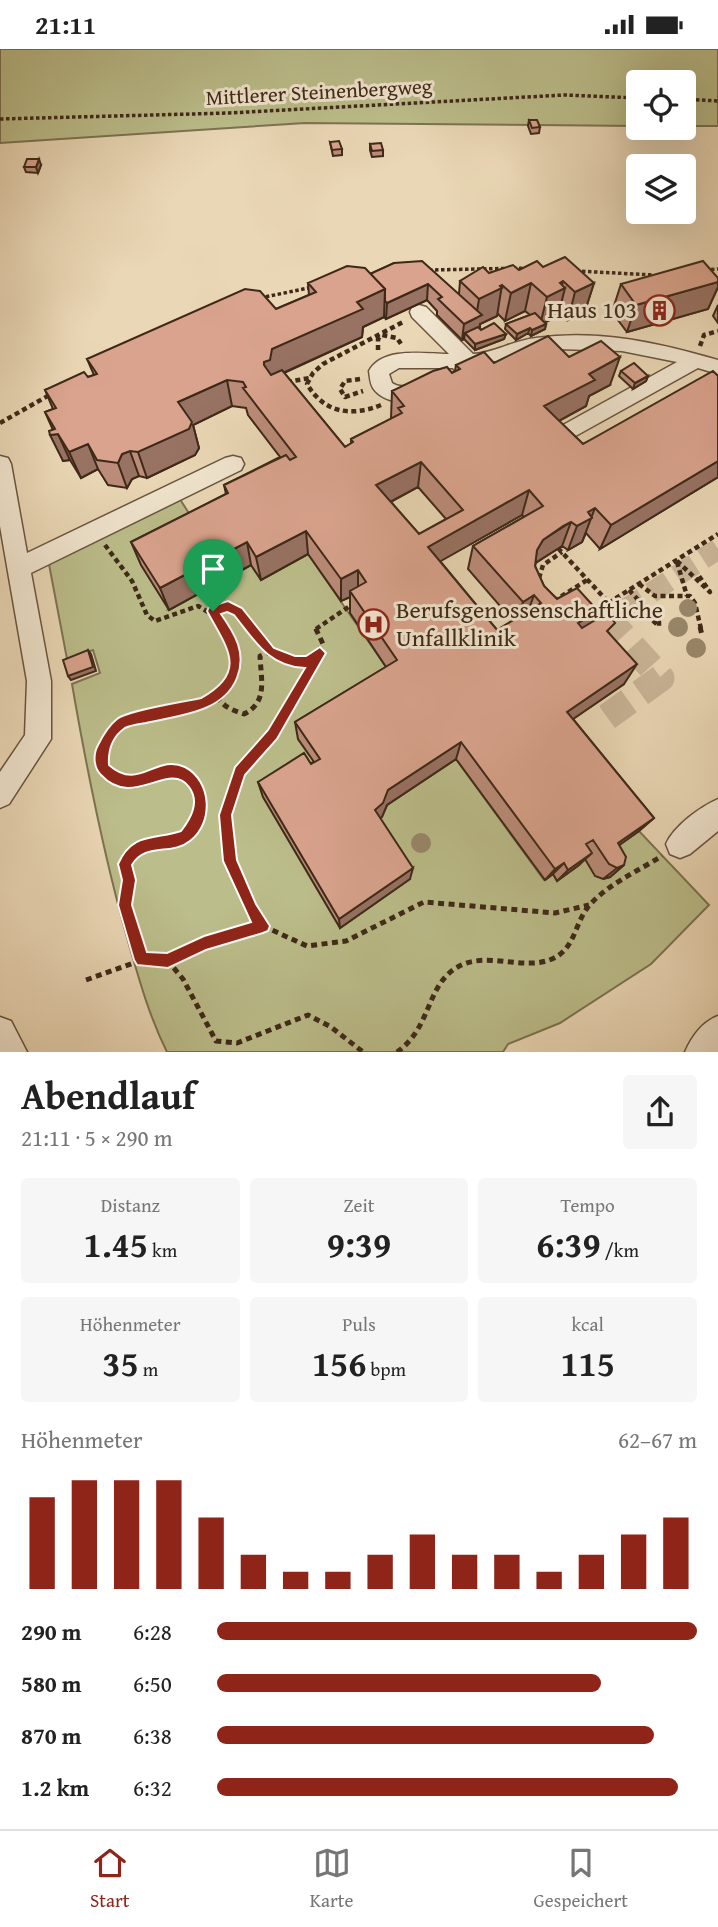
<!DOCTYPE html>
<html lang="de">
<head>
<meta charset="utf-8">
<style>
  :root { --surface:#fff; --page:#f6f6f6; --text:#222; --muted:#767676; --line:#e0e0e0; --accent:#8f2418 }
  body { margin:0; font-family:"Gentium Book Plus",serif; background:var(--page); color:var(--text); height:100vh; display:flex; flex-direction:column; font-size:26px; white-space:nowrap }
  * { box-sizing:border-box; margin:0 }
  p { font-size:23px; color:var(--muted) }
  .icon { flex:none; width:38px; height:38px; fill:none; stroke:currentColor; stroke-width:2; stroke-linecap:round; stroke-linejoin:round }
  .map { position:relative; height:1003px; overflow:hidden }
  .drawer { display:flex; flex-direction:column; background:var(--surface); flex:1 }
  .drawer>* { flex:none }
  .buttons { position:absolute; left:626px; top:21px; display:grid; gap:14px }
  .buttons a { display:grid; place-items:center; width:70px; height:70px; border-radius:7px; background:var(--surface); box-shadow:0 7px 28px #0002; font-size:35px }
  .pin { position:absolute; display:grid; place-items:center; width:60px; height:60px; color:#fff; margin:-72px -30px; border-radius:50% 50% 50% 0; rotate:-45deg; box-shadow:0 0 7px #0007 }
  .pin .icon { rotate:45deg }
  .round { display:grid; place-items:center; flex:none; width:74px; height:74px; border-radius:7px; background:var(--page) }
  .headline { display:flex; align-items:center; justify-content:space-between; height:119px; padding:0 21px }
  h1 { font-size:38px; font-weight:800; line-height:52px }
  .metrics { display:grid; grid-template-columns:repeat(3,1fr); gap:10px; height:119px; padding:7px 21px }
  .metrics div { display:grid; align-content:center; border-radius:7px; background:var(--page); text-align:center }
  .metrics b { font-size:35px; font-weight:800 }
  .metrics small { font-size:19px; font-weight:400 }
  .metrics p { font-size:19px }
  .chart { height:196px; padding:14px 21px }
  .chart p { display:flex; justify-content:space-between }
  .chart svg { width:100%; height:126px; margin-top:7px; stroke:var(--accent); stroke-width:6 }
  ul { padding:0 21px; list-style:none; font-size:23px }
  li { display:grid; grid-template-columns:112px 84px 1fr; align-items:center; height:52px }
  li i { height:18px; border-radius:9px; background:var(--accent) }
  .status { display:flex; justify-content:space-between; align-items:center; height:49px; padding:0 35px; background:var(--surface); direction:ltr }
  .status svg { height:19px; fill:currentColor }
  .tabs { display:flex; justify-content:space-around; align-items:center; height:98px; border-top:2px solid var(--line); background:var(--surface); font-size:19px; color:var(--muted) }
  .tabs a { display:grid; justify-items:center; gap:4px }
  .tabs .selected { color:var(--accent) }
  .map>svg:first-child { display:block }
  .green { fill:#bbbd8a; stroke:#7c7351; stroke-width:2 }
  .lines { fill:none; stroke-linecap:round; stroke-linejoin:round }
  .minor-tunnel-far1 { stroke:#c8b496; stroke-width:21; stroke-dasharray:21 10; stroke-linecap:butt }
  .minor-tunnel { stroke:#c8b496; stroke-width:27; stroke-dasharray:27 14; stroke-linecap:butt }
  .minor-casing { stroke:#69543f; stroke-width:3 }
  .path-far2 { stroke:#3e2918; stroke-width:3.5; stroke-dasharray:3.5 2.5; stroke-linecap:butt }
  .path-far1 { stroke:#3e2918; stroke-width:4.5; stroke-dasharray:5 3.5; stroke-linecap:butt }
  .path { stroke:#3e2918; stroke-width:5; stroke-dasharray:6 4.5; stroke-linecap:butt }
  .minor { fill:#f1e5cf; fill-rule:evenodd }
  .tree { fill:#99886b }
  .wall { fill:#bb8c79; stroke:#3e2918; stroke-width:2; fill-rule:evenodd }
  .shaded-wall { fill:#987263; stroke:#3e2918; stroke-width:2 }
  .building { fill:#d9a38d; stroke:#3e2918; stroke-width:2; fill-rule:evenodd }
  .route { fill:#8f2418; stroke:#fff; stroke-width:2; fill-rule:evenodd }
  .labels { text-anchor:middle; stroke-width:6; stroke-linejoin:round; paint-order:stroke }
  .far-street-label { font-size:21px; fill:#3e2918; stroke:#f1e5cf }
  .poi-label { font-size:24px; fill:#3e2918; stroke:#f1e5cf; text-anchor:end }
</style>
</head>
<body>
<div class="status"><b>21:11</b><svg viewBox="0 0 49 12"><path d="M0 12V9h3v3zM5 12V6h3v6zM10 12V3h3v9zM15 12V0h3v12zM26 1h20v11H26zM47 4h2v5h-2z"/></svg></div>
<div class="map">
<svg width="718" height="1003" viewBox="0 0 718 1003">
  <rect width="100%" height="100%" fill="#ead7b5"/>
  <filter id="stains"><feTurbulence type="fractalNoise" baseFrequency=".00286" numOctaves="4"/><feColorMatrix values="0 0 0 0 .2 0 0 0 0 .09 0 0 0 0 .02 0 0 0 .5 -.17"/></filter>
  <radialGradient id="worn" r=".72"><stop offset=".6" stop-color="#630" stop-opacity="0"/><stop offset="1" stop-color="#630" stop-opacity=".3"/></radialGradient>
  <g class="green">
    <path d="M0 0H718V77H684V33H639V77L305 74 0 94Z"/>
    <path d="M178 447 202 485 168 560 251 516 261 531 308 505 395 631 374 775 382 768 387 756 456 710 544 831 553 825 557 832 581 803 596 827 607 829 610 828 604 807 639 782 709 856 651 915 560 974 508 995 503 1003H167C149 967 139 930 128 892 104 808 87 722 72 635L100 624 93 601 67 610 48 510Z"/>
  </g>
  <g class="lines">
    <path class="minor-tunnel-far1" d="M617 580 609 571 718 500"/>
    <path class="minor-tunnel" d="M607 668 661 629 615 578"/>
    <defs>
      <g id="minor">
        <path d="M419 256 426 258 473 305C493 304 515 291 536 289 599 280 659 294 718 311V325L698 319 561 395 554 393 551 387 554 381 677 313 622 302 558 300 500 311 463 326 456 324 453 319H399L389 325 392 334C404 342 414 332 426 336L429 341C419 359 384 356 373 339 370 334 370 328 369 322 383 297 425 305 449 305L412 268 410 263 412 258Z"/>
        <path d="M0 407 8 409 11 415 27 504 225 409 233 407 241 409 244 415 241 421 31 524 51 632V690L9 755 0 759V723L25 686 27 632 0 477Z"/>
        <path d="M718 750V782L690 805 680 809 670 805 666 795C674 777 700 758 718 750Z"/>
        <path d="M718 967V1003H685C692 987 702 973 718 967Z"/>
        <path d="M0 968 11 972 27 1003H0Z"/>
      </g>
    </defs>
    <use href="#minor" class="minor-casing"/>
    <g class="path-far2">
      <path d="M684 50 718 52"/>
      <path d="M0 70 229 64 564 46 639 49"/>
      <path d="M429 221 529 219"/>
      <path d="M705 221 718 220"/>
      <path d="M576 222 654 226"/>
      <path d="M260 249 313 238"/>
    </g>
    <g class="path-far1">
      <path d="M700 297 704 286 718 282"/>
      <path d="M378 301V290L382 286 397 289 401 295"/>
      <path d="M360 330 345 332 340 340 345 348 363 342"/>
      <path d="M287 333 310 329"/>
      <path d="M381 356C351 368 324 364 307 335L313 324 323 315 403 273"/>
      <path d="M0 374 53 344"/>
      <path d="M105 496 132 532 147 566 155 572 198 557 215 567 226 580"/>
      <path d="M558 499 609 554"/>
      <path d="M677 512 710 543 699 527"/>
      <path d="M677 513 687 547"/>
      <path d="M539 529 543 516 562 503"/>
      <path d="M639 535 655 547H690L695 554 701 580"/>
      <path d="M629 541 659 573V577L644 564"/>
      <path d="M554 552 587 531"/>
      <path d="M213 562C233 556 241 564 252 580"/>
      <path d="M594 563 718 485"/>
      <path d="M316 580 353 555"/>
    </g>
    <g class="path">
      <path d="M251 578C267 602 303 635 323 595L315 578"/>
      <path d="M700 578 702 586"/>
      <path d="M217 647C223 658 232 661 244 665 268 653 261 631 260 607L270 603"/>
      <path d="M263 877 307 897 346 892 424 853 555 864 589 856"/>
      <path d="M142 911 125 856 129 831 125 815C130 807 135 800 144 796 150 794 158 795 165 794 190 789 205 767 197 742 194 733 188 726 179 724 146 716 140 748 103 719 102 703 105 686 119 676 127 670 136 669 145 668 175 662 214 659 230 629 239 612 234 594 225 578"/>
      <path d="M168 912 204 894 263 877 251 860 230 812 225 766 240 723 273 685 320 604"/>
      <path d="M86 931 142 911 168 912 183 930 216 992 237 994 308 966 331 978 363 1003"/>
      <path d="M397 1003C430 980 426 941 453 921 483 899 521 923 552 910 575 900 574 876 588 858 606 836 638 822 662 807"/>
    </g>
    <use href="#minor" class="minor"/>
  </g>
  <g class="tree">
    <circle cx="688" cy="559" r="9"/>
    <circle cx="678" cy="578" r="10"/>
    <circle cx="696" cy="599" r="10"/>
    <circle cx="421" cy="794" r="10"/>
  </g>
  <g class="wall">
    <path d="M529 71 540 78 539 84 531 85 528 77Z"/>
    <path d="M330 93 342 100V106L333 107Z"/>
    <path d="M370 95 383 101V107L372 108 370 101Z"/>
    <path d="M41 116 38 124 26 123 24 118Z"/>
    <path d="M394 214 459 245 460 232 489 224 543 218 594 234 585 262 568 271 559 263 558 267 545 273 546 275 545 280 531 287 528 284 516 291 505 280 506 275 530 266 525 262 505 272 497 264V267L480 275V279L481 281 506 285 504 290 475 301 464 290 462 291 437 266V262L427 251 386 270 384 268 363 278 362 288 284 324 345 398 351 395V390L392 370 391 369 392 342 452 324 455 322 456 316 569 308 610 336 589 347 586 357 559 372 583 395 718 327V428L600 500 586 484 582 493 568 501 562 497 536 514 535 517 544 537 557 550 609 584 624 635 573 670 654 769 639 782 619 796 624 816 610 828 603 830 595 827 585 810 579 816 557 832 553 825 545 831 456 710 387 756 380 770 410 830 340 879 263 748 258 733 314 713 298 690 295 673 386 618 350 564V548L341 552 308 505 261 531 251 516 169 561 141 516 131 493 226 445 224 436 280 408 248 366 246 359 232 357 193 376 199 399 195 406 147 429 139 427 132 430 127 439 108 436 98 420 81 429 70 411 63 412 53 381 45 363 53 360 45 341 94 326 87 310 276 260 309 246 308 234 370 225ZM418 438 446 470 419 485 391 453ZM522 466 524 468 473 497 468 520 513 572 497 581 440 512Z"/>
    <path d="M718 229V238L708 260 627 283 612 263 621 235Z"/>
    <path d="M718 256V274L713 267Z"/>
    <path d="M621 322 648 327 646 332 633 340 619 327Z"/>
  </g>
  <g class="shaded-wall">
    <path d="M39 110 41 116 38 124 36 118Z"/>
    <path d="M563 232 561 241 565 239 558 267 540 276 547 248 560 234Z"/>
    <path d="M718 233V238L708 260 627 283 636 256Z"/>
    <path d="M531 234 525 262 505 272 511 244Z"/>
    <path d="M594 234 585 262 568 271 575 243Z"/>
    <path d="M428 235 427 251 386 270 387 254Z"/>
    <path d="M502 236 497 267 480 275 479 283 465 284 464 290 462 291 464 275 476 269 479 250Z"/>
    <path d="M385 240 384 268 363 278 362 288 276 327 273 338 264 316V313L272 300 357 253Z"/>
    <path d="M546 275 545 280 531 287 532 281Z"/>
    <path d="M530 279 528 284 516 291 517 285Z"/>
    <path d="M506 285 504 290 475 301V295Z"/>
    <path d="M620 308 610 336 589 347 586 357 537 384 544 357 589 325Z"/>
    <path d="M648 327 646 332 633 340 635 334Z"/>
    <path d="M227 331 232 357 193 376 199 399 195 406 147 429 138 403 178 353Z"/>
    <path d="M58 385 70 411 63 412 50 386Z"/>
    <path d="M88 395 98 420 81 429 69 403Z"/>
    <path d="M130 402 139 427 132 430 127 439 118 414 122 405Z"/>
    <path d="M718 412V428L600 500 611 476Z"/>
    <path d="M421 413 418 438 375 461 376 436Z"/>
    <path d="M529 441 522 466 425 521 428 498Z"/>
    <path d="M595 459 582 493 568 501 577 477 588 463Z"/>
    <path d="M571 473 562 497 535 514 537 501 543 491Z"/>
    <path d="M306 482 308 505 261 531 256 508Z"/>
    <path d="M247 493 251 516 169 561 160 539Z"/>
    <path d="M358 521V544L350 542V548L341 552V530Z"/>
    <path d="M534 546 526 568 516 575 523 553Z"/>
    <path d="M598 562 587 584 568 595 578 574Z"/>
    <path d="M88 601 91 605 96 622 71 631 68 627Z"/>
    <path d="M637 615 624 635 557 681 567 663Z"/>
    <path d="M461 693 456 710 387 756 382 768 374 775 375 761 388 741Z"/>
    <path d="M654 769 639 782 604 807 618 794Z"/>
    <path d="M592 804 579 816 557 832 568 821Z"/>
    <path d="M564 814 553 825 545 831 555 820Z"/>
    <path d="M624 816 610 828 603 830 617 819Z"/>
    <path d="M413 819 410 830 340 879 339 870Z"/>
  </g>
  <g class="building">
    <path d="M529 71H537L540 78 532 79Z"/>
    <path d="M339 92 342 100 332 101 330 93Z"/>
    <path d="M381 94 383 101 372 102 370 95Z"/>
    <path d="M27 110H39L36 118H24Z"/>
    <path d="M565 208 594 234 575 243 563 232 560 234 565 239 547 248 531 234 511 244 502 236 500 237 502 239 479 250 460 232 483 218 489 224 513 216 519 221 537 212 543 218Z"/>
    <path d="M422 212 482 266 464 275 438 250 442 248 428 235 387 254 385 252V240L370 225 394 214Z"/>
    <path d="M703 212 718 229V233L636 256 621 235Z"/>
    <path d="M347 217 365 219 385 240 357 253 363 260 272 300 270 311 264 313V316L271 326 282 321 345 398 353 393 351 390 402 364 398 359 404 357 392 342 433 322 447 318 452 324 460 320 456 316 484 303 494 314 548 287 569 308 601 292 620 308 589 325 595 331 544 357 583 395 713 322 718 327V412L611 476 595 459 588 463 592 469 577 477 571 473 563 477 543 491 537 501 535 517 544 537 557 550 577 539 598 562 578 574 582 579 602 567 611 568 615 574 607 582 637 615 567 663 654 769 618 794 626 808 624 816 617 819 609 815 593 791 586 795 592 804 568 821 564 814 555 820 461 693 388 741 383 754 375 761 413 819 339 870 258 733 304 704 311 715 320 710 295 673 397 611 350 542 366 533 358 521 341 530 306 482 256 508 247 493 160 539 131 493 228 444 224 436 286 406 290 411 296 408 243 339 246 338 243 333 227 331 178 353 192 373 189 380 138 403 130 402 122 405 118 414 97 411 88 395 69 403 58 385 50 386 49 382 55 380 45 363 56 359 45 341 84 323 88 328 97 325 87 310 245 240 260 242 276 260 316 243 308 234ZM421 413 463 461 419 485 376 436ZM529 441 543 457 473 497 523 553 534 546 541 554 497 581 428 498Z"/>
    <path d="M535 264 546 275 532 281 530 279 517 285 506 275Z"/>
    <path d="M494 274 506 285 475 295 465 284 478 278 481 281Z"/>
    <path d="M634 314 648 327 635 334 621 322Z"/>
    <path d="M88 601 93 618 68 627 63 611Z"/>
  </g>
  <path class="route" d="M228 552 242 559 274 599 295 607H306L320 598 326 604 277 690 245 726 232 766 237 811 256 855 270 877 268 882 263 884 206 901 168 919 137 916 134 911 118 856 122 831 118 815C132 783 154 791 181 782 191 769 200 753 189 738 169 711 133 761 101 726 93 718 93 705 98 696 103 686 108 677 117 670 128 661 184 653 201 649 250 622 225 597 207 562L209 558ZM227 563 234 566C254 591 269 618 305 619L268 681 235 718 219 766 223 812 251 873 204 887 167 904 147 903 132 856 136 831 132 816C145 793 172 807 190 792 214 774 212 732 185 718 156 704 139 743 109 716 108 701 112 688 125 679 131 676 140 675 146 674 179 666 223 664 237 629 247 604 235 585 221 565Z"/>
  <defs>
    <symbol id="building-ring" viewBox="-11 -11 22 22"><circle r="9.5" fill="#f1e5cf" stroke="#8f2418" stroke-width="1.5"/><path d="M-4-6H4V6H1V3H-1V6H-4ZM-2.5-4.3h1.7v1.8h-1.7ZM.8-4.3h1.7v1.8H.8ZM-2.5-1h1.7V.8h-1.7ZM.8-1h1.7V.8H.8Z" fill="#8f2418"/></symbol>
    <symbol id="hospital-ring" viewBox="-11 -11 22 22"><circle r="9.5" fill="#f1e5cf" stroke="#8f2418" stroke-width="1.5"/><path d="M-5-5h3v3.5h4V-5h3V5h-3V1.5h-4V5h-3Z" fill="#8f2418"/></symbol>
  </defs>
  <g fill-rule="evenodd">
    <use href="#building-ring" x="642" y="244" width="35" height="35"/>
    <use href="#hospital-ring" x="356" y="558" width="35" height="35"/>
  </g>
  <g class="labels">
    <g class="far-street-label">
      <text transform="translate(319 43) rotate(-3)" y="7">Mittlerer Steinenbergweg</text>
    </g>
    <g class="poi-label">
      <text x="637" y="269">Haus 103</text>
      <text x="396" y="569" text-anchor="start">Berufsgenossenschaftliche<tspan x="396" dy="28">Unfallklinik</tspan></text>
    </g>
  </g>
  <rect width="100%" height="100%" filter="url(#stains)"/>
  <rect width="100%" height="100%" fill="url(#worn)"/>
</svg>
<div class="buttons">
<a><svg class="icon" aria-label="locate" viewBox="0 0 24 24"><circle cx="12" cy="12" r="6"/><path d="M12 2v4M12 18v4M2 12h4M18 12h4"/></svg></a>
<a><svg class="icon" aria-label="layers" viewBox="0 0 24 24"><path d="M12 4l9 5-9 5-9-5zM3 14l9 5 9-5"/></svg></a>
</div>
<div class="pin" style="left:213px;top:562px;background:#1e9e55"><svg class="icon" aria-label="arrive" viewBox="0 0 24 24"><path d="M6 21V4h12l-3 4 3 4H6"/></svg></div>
</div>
<section class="drawer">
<div class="headline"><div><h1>Abendlauf</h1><p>21:11 · 5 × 290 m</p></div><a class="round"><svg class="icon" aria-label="share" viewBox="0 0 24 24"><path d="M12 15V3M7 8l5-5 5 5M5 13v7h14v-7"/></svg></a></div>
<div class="metrics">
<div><p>Distanz</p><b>1.45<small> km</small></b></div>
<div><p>Zeit</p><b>9:39</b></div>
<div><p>Tempo</p><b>6:39<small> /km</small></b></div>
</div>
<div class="metrics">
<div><p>Höhenmeter</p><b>35<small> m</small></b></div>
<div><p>Puls</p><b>156<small> bpm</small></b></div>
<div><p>kcal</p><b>115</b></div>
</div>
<div class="chart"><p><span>Höhenmeter</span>62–67 m</p>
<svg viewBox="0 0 160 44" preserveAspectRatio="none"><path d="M5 44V12M15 44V6M25 44V6M35 44V6M45 44V19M55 44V32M65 44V38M75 44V38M85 44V32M95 44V25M105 44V32M115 44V32M125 44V38M135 44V32M145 44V25M155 44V19"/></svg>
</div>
<ul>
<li><b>290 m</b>6:28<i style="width:100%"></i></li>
<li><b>580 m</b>6:50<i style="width:80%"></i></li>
<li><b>870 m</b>6:38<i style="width:91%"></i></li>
<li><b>1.2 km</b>6:32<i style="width:96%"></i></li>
</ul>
</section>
<nav class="tabs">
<a class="selected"><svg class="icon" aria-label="home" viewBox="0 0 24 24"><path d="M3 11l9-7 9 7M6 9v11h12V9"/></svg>Start</a>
<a><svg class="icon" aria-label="map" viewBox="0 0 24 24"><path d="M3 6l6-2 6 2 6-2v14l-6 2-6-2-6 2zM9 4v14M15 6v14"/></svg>Karte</a>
<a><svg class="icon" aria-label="saved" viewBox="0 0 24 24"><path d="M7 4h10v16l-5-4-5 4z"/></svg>Gespeichert</a>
</nav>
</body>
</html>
